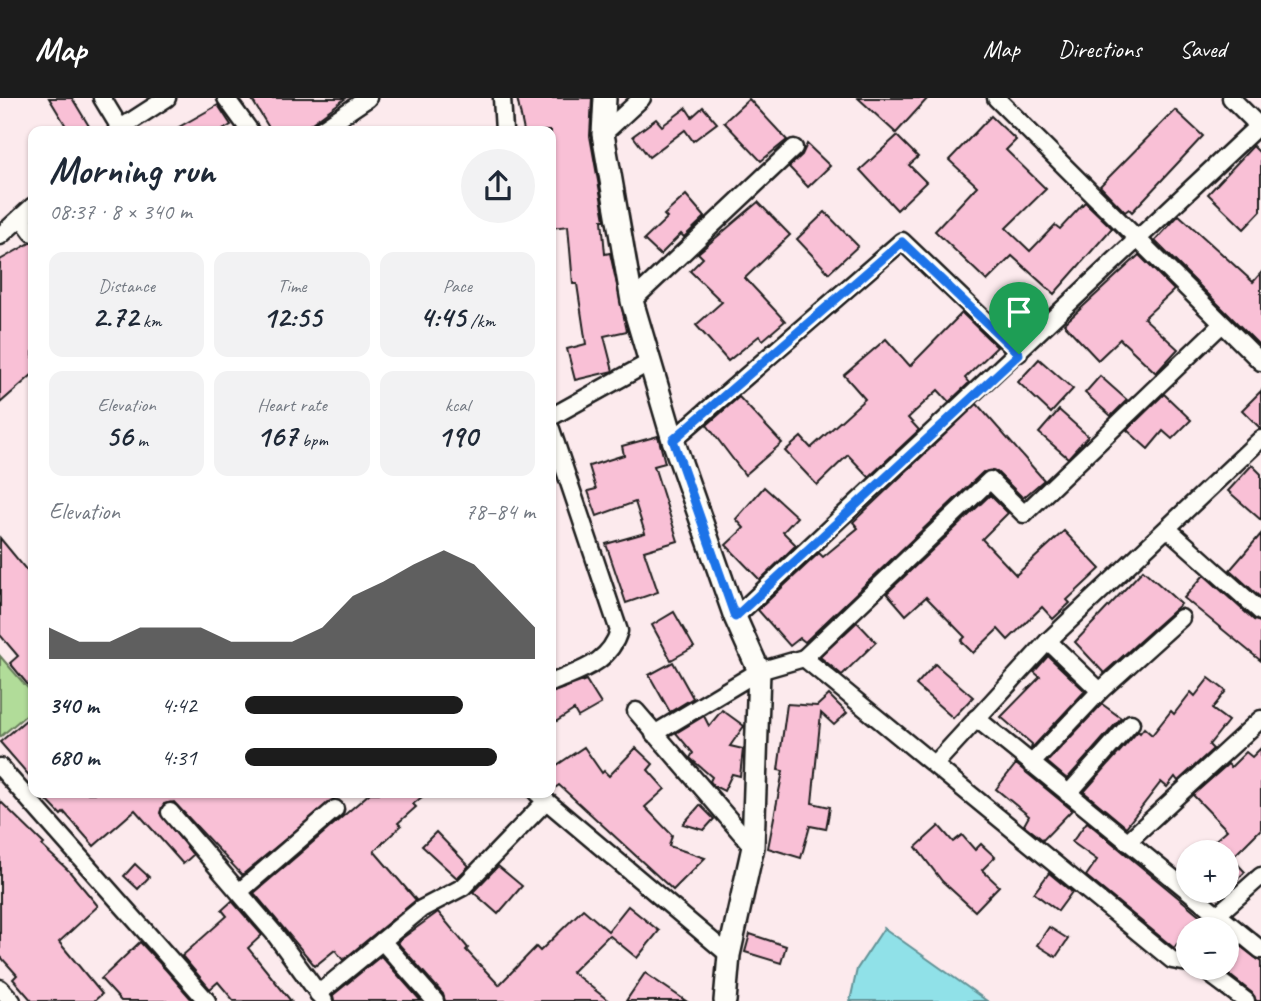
<!DOCTYPE html>
<html lang="en">
<head>
<meta charset="utf-8">
<style>
  :root { --surface:#fff; --page:#f2f2f3; --text:#1f2937; --muted:#747a83; --accent:#1c1c1c }
  body { margin:0; font-family:Caveat,sans-serif; background:var(--page); color:var(--text); height:100vh; display:flex; flex-direction:column; font-size:26px; white-space:nowrap }
  * { box-sizing:border-box; margin:0 }
  p { font-size:23px; color:var(--muted) }
  .icon { flex:none; width:38px; height:38px; fill:none; stroke:currentColor; stroke-width:2; stroke-linecap:round; stroke-linejoin:round }
  .map { position:relative; flex:1; overflow:hidden }
  .sheet { position:absolute; left:28px; top:28px; width:528px; height:672px; display:flex; flex-direction:column; background:var(--surface); border-radius:14px; box-shadow:0 2px 5px #0004 }
  .sheet>* { flex:none }
  .tools { position:absolute; left:1176px; top:742px; display:grid; gap:14px }
  .tools a { display:grid; place-items:center; width:63px; height:63px; border-radius:50%; background:var(--surface); box-shadow:0 2px 5px #0004; font-size:35px }
  .pin { position:absolute; display:grid; place-items:center; width:60px; height:60px; color:#fff; margin:-72px -30px; border-radius:50% 50% 50% 0; rotate:-45deg; box-shadow:0 0 7px #0007 }
  .pin .icon { rotate:45deg }
  .round { display:grid; place-items:center; flex:none; width:74px; height:74px; border-radius:37px; background:var(--page) }
  .head { display:flex; align-items:center; justify-content:space-between; height:119px; padding:0 21px }
  h1 { font-size:38px; font-weight:700; line-height:52px }
  .stats { display:grid; grid-template-columns:repeat(3,1fr); gap:10px; height:119px; padding:7px 21px }
  .stats div { display:grid; align-content:center; border-radius:14px; background:var(--page); text-align:center }
  .stats b { font-size:30px; font-weight:700 }
  .stats small { font-size:19px; font-weight:400 }
  .stats p { font-size:19px }
  .chart { height:196px; padding:14px 21px }
  .chart p { display:flex; justify-content:space-between }
  .chart svg { width:100%; height:126px; margin-top:7px; fill:var(--accent); opacity:.7 }
  ul { padding:0 21px; list-style:none; font-size:23px }
  li { display:grid; grid-template-columns:112px 84px 1fr; align-items:center; height:52px }
  li i { height:18px; border-radius:9px; background:var(--accent) }
  header { display:flex; align-items:center; gap:42px; box-sizing:border-box; height:98px; padding:0 35px; background:var(--accent); color:#fff }
  header strong { font-size:33px }
  nav { display:flex; gap:38px; margin-inline-start:auto; font-size:24px }
  .map>svg:first-child { display:block }
  .green { fill:#b1dc99; stroke:#667c5a; stroke-width:2 }
  .water { fill:#90e1e8; stroke:#629296; stroke-width:2 }
  .building { fill:#f9c0d6; stroke:#1c1c1c; stroke-width:2 }
  .lines { fill:none; stroke-linecap:round; stroke-linejoin:round }
  .minor-casing { stroke:#1c1c1c; stroke-width:21 }
  .tertiary-casing { stroke:#1c1c1c; stroke-width:26 }
  .minor { stroke:#fdfcf7; stroke-width:16 }
  .tertiary { stroke:#fdfcf7; stroke-width:21 }
  .route-casing { stroke:#fff; stroke-width:14 }
  .route { stroke:#1a73e8; stroke-width:9 }
</style>
</head>
<body>
<header>
<strong>Map</strong>
<nav><a>Map</a><a>Directions</a><a>Saved</a></nav>
</header>
<div class="map">
<svg width="1261" height="903" viewBox="0 0 1261 903">
  <rect width="100%" height="100%" fill="#fceaed"/>
  <filter id="ink" filterUnits="userSpaceOnUse"><feTurbulence type="fractalNoise" baseFrequency=".0143" numOctaves="2"/><feDisplacementMap in="SourceGraphic" scale="14" xChannelSelector="R" yChannelSelector="G"/><feConvolveMatrix kernelMatrix="1 2 1 2 8 2 1 2 1" color-interpolation-filters="sRGB"/></filter>
  <g filter="url(#ink)">
    <path class="green" d="M0 558 33 596V611L0 639Z"/>
    <path class="water" d="M884 830 987 903H850L857 871Z"/>
    <g class="building">
      <path d="M49 0H72L92 33H69Z"/>
      <path d="M251 0H346L301 33H271Z"/>
      <path d="M517 0H592L590 38 605 122H602L605 156 610 155 627 233 604 238 613 273 575 282 567 251 586 246 577 186H573L568 128 551 130V33H524Z"/>
      <path d="M858 0H928L896 35Z"/>
      <path d="M749 1 787 42 761 63 724 24Z"/>
      <path d="M218 7 231 27 221 33H172Z"/>
      <path d="M703 9 717 25 693 43 685 32 649 59 633 38 656 21 662 28 686 10 692 19Z"/>
      <path d="M1175 12 1203 38 1132 114 1129 111 1125 114 1100 88Z"/>
      <path d="M991 18 1016 42 1006 52 1046 91 1006 130 1030 153 1055 127 1060 131 1085 104 1112 130 1054 196 1012 158 987 183 935 133 977 88 949 62Z"/>
      <path d="M897 38 918 59 909 67 926 84 897 112 860 72Z"/>
      <path d="M807 46 830 68 808 89 789 69 802 57Z"/>
      <path d="M1253 48 1261 56V113L1244 131 1208 96Z"/>
      <path d="M686 97 705 119 684 139 681 136 660 157 644 142 667 120 664 117Z"/>
      <path d="M758 104 790 137 745 180 785 223 763 242 759 238 728 263 696 227 722 204 690 173 703 160 698 155Z"/>
      <path d="M825 114 858 148 829 175 797 141Z"/>
      <path d="M1179 117 1253 184 1261 175V249L1155 143Z"/>
      <path d="M30 145H33V276L0 305V162Z"/>
      <path d="M1139 157 1174 192 1144 220 1178 251 1156 275 1120 241 1098 262 1064 226Z"/>
      <path d="M962 215 997 249 965 280 969 285 949 304 938 292 908 320 919 332 869 379 848 357 817 387 785 353 801 339 811 350 865 301 844 277 886 241 910 268Z"/>
      <path d="M1039 261 1073 291 1051 315 1018 284Z"/>
      <path d="M1100 278 1127 302 1111 318 1085 295Z"/>
      <path d="M1261 293V331L1242 312Z"/>
      <path d="M1164 296 1191 322 1172 341 1163 333 1148 351 1127 332Z"/>
      <path d="M739 299 782 345 745 377 707 327Z"/>
      <path d="M977 306 1044 382 1023 400 997 374H983L805 544 800 540 790 548 758 512 819 455 823 459 858 430 853 424Z"/>
      <path d="M1059 312 1088 338 1068 360 1039 335Z"/>
      <path d="M658 338 665 365 654 368 678 443 644 453 658 494 626 505 606 446 645 435 635 404 597 418 588 393 596 391 589 368 624 357 622 348Z"/>
      <path d="M1252 367 1261 376V422L1228 393Z"/>
      <path d="M764 389 797 419 783 434 796 447 760 482 726 447 744 430 736 421Z"/>
      <path d="M990 397 1008 415 982 441 1016 477 1064 433 1100 471 1067 502 1070 505 1053 521 1042 509 1008 542 998 531 973 555 961 543 965 539 926 499 906 517 887 495Z"/>
      <path d="M1261 436V500L1230 472Z"/>
      <path d="M0 440 33 480V593L10 565 18 558 0 537Z"/>
      <path d="M1143 472 1181 506 1104 575 1075 544Z"/>
      <path d="M1204 477 1254 522 1261 524V563L1184 500Z"/>
      <path d="M674 514 694 549 671 562 652 527Z"/>
      <path d="M857 524 876 544 842 577 820 559Z"/>
      <path d="M1048 558 1085 593 1031 651 1032 646 1001 619 1040 579 1034 574Z"/>
      <path d="M673 564 693 600 670 614 649 577Z"/>
      <path d="M935 566 973 599 953 620 916 587Z"/>
      <path d="M1209 580 1226 593 1212 611 1228 623 1209 647 1213 651 1178 683 1175 679 1167 689 1161 684 1126 729 1084 694 1138 633 1140 635 1144 630 1152 637 1171 613 1174 616 1191 594 1195 598Z"/>
      <path d="M586 582 601 606 578 619 574 612 551 627V595Z"/>
      <path d="M829 597 847 615 834 627 821 615 812 705 830 709 826 731 810 728 801 760 768 750 783 673 778 672 787 606 817 608Z"/>
      <path d="M1102 606 1121 620 1067 681 1047 664Z"/>
      <path d="M722 612 744 628 730 648 743 651 740 678 732 676 724 693 714 688 710 683 712 679 690 660 693 655 676 635 704 618 709 628Z"/>
      <path d="M33 616V682L0 644Z"/>
      <path d="M584 649 602 675 604 673 609 678 636 650 653 666 648 672 665 691 645 709 672 737 669 748 705 760 673 792 559 687 551 693V671Z"/>
      <path d="M1261 650V731L1232 760 1245 774 1227 791V754H1202L1227 732 1193 697 1228 666 1231 669 1246 654 1252 659Z"/>
      <path d="M1016 666 1072 712 1043 742 1024 727 1029 718 996 691Z"/>
      <path d="M40 695H329L334 701 242 777 174 704 164 706 160 715 193 757 183 766 135 712 94 748 64 714 61 717Z"/>
      <path d="M370 695H427L413 706 416 709 398 725 401 728 374 753 416 802 343 862 335 852 315 868 254 795Z"/>
      <path d="M0 703 44 746 42 748 69 773 98 808 59 844 102 896 94 903H32L13 881 17 877 0 858Z"/>
      <path d="M700 707 714 721 704 732 683 726Z"/>
      <path d="M1087 724 1209 825 1219 831H1188V854L1177 846 1174 850 1086 778 1097 762 1072 744Z"/>
      <path d="M939 728 953 744 962 737 975 752 981 746 995 759 982 772 999 788 975 813 942 783 916 749Z"/>
      <path d="M436 734 469 768 457 780 422 748Z"/>
      <path d="M135 766 149 779 138 791 124 778Z"/>
      <path d="M498 768 522 788 498 816 473 794Z"/>
      <path d="M1049 775 1072 794 1058 813 1034 795Z"/>
      <path d="M232 803 262 837 248 850 291 903H234L218 884 210 891 182 858 227 818 222 812Z"/>
      <path d="M628 808 659 833 637 860 609 837 572 874 609 903H445L443 896 397 844 438 814 468 850 466 852 499 887 536 849 540 853 583 811 608 833Z"/>
      <path d="M1049 829 1068 841 1056 859 1037 847Z"/>
      <path d="M750 836 786 848 781 865 745 854Z"/>
      <path d="M1227 838 1261 864V903H1256L1252 895 1227 875Z"/>
      <path d="M140 844 166 872 193 903H121L101 881Z"/>
      <path d="M381 858 421 903H334L333 897Z"/>
      <path d="M645 875 686 903H626Z"/>
    </g>
    <g class="lines">
      <defs>
        <g id="minor">
          <path d="M102 0 122 33"/>
          <path d="M226 0 250 33"/>
          <path d="M502 0 504 33"/>
          <path d="M996 0 1261 264"/>
          <path d="M1231 0 1261 30"/>
          <path d="M116 33 167 0"/>
          <path d="M319 33 368 0"/>
          <path d="M603 36 642 0"/>
          <path d="M21 119 33 135"/>
          <path d="M0 138 33 108"/>
          <path d="M632 203 794 50"/>
          <path d="M551 319 650 264"/>
          <path d="M551 331 619 533C609 566 580 572 551 585"/>
          <path d="M673 342 902 143 1019 255"/>
          <path d="M1168 431 1261 514"/>
          <path d="M735 519 1261 25"/>
          <path d="M1048 543 1100 593 1181 520"/>
          <path d="M804 560 990 382 1024 416 1222 226"/>
          <path d="M636 613 753 749"/>
          <path d="M976 620 1261 852"/>
          <path d="M654 636 759 573 804 560 1172 862 1188 865"/>
          <path d="M935 666 1048 543 1261 341"/>
          <path d="M1031 666 1100 593"/>
          <path d="M0 669 207 903"/>
          <path d="M537 695 729 857"/>
          <path d="M1068 696 1131 625"/>
          <path d="M170 714 274 835 324 903"/>
          <path d="M1127 744 1261 621"/>
          <path d="M239 794 335 711"/>
          <path d="M1216 818 1261 778"/>
          <path d="M382 843 435 903"/>
          <path d="M1202 870 1246 903"/>
          <path d="M0 890 12 903"/>
          <path d="M318 896 421 811 463 789 545 704"/>
        </g>
        <path id="tertiary" d="M605 0 603 36 632 203 673 342 735 519 759 573 753 749 729 857 725 903"/>
      </defs>
      <use href="#minor" class="minor-casing"/>
      <use href="#tertiary" class="tertiary-casing"/>
      <use href="#minor" class="minor"/>
      <use href="#tertiary" class="tertiary"/>
    </g>
  </g>
  <g class="lines" filter="url(#ink)">
    <defs>
      <path id="route" d="M902 144 1019 256 735 519 673 342Z"/>
    </defs>
    <use href="#route" class="route-casing"/>
    <use href="#route" class="route"/>
  </g>
</svg>
<div class="tools">
<a>+</a>
<a>−</a>
</div>
<div class="pin" style="left:1019px;top:256px;background:#1e9e55"><svg class="icon" aria-label="arrive" viewBox="0 0 24 24"><path d="M6 21V4h12l-3 4 3 4H6"/></svg></div>
<section class="sheet">
<div class="head"><div><h1>Morning run</h1><p>08:37 · 8 × 340 m</p></div><a class="round"><svg class="icon" aria-label="share" viewBox="0 0 24 24"><path d="M12 15V3M7 8l5-5 5 5M5 13v7h14v-7"/></svg></a></div>
<div class="stats">
<div><p>Distance</p><b>2.72<small> km</small></b></div>
<div><p>Time</p><b>12:55</b></div>
<div><p>Pace</p><b>4:45<small> /km</small></b></div>
</div>
<div class="stats">
<div><p>Elevation</p><b>56<small> m</small></b></div>
<div><p>Heart rate</p><b>167<small> bpm</small></b></div>
<div><p>kcal</p><b>190</b></div>
</div>
<div class="chart"><p><span>Elevation</span>78–84 m</p>
<svg viewBox="0 0 160 44" preserveAspectRatio="none"><path d="M0 44V33L10 38L20 38L30 33L40 33L50 33L60 38L70 38L80 38L90 33L100 22L110 17L120 11L130 6L140 11L150 22L160 33V44z"/></svg>
</div>
<ul>
<li><b>340 m</b>4:42<i style="width:75%"></i></li>
<li><b>680 m</b>4:31<i style="width:87%"></i></li>
</ul>
</section>
</div>
</body>
</html>
